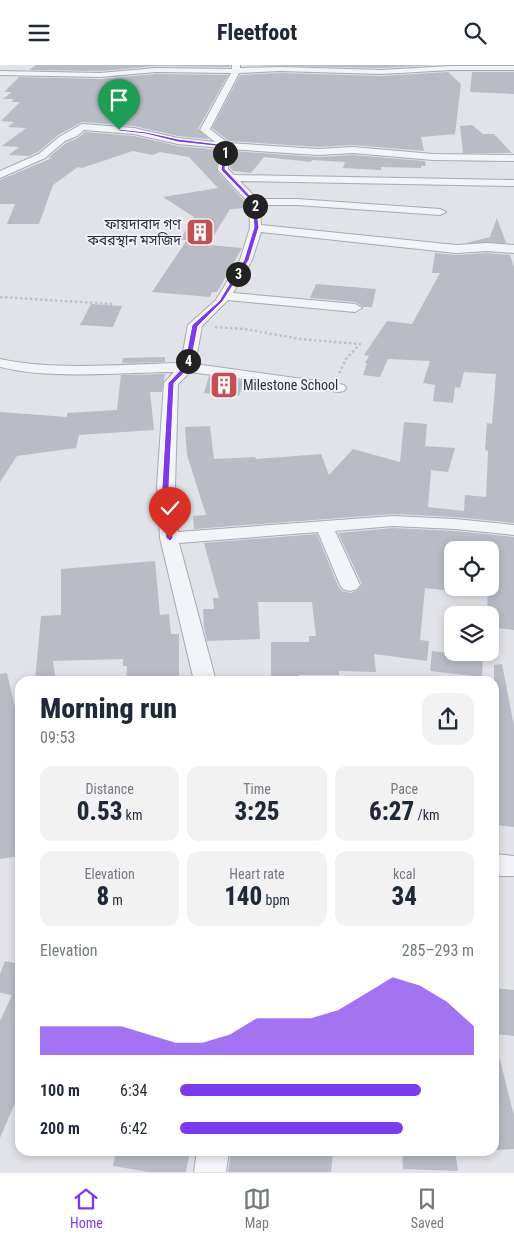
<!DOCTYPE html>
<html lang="en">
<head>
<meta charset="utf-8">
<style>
  :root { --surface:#fff; --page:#f2f2f3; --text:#1f2937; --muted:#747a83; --line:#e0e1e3; --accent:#7c3aed }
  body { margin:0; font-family:"Roboto Condensed","Noto Sans Bengali",sans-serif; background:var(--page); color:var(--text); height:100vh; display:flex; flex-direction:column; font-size:19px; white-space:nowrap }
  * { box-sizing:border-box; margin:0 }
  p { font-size:16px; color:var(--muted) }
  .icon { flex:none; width:28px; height:28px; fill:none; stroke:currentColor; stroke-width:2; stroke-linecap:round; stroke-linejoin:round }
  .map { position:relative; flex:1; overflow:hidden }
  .side { position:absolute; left:15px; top:611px; width:484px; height:480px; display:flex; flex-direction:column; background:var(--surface); border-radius:15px; box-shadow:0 2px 8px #0003 }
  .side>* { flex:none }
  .tools { position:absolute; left:444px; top:476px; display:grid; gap:10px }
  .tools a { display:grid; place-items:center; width:55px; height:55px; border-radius:10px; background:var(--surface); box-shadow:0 2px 8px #0003; font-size:25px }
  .pin { position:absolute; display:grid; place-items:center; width:42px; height:42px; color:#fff; margin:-51px -21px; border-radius:50% 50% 50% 0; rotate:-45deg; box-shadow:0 0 5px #0007 }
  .pin .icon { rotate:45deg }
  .km { position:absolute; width:25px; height:25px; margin:-12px; border-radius:50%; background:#222; color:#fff; font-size:14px; line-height:25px; text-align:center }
  .round { display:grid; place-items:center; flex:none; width:52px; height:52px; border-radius:15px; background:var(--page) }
  .headline { display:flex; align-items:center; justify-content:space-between; height:85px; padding:0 25px }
  h1 { font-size:28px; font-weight:800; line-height:38px }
  .figures { display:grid; grid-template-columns:repeat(3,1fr); gap:8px; height:85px; padding:5px 25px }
  .figures div { display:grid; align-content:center; border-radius:12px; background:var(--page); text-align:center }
  .figures b { font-size:25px; font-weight:800 }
  .figures small { font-size:14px; font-weight:400 }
  .figures p { font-size:14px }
  .chart { height:140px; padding:10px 25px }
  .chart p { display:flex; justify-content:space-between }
  .chart svg { width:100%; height:90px; margin-top:5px; fill:var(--accent); opacity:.7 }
  ul { padding:0 25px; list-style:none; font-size:16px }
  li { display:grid; grid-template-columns:80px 60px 1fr; align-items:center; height:38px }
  li i { height:12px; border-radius:6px; background:var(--accent) }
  header { display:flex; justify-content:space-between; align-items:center; height:65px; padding:0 25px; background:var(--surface); font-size:22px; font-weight:800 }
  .menu { display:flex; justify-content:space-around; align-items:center; height:70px; border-top:1px solid var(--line); background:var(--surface); font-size:14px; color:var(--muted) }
  .menu a { display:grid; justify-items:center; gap:2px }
  .menu .selected { color:var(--accent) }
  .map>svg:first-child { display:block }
  .building { fill:#b9bcc5 }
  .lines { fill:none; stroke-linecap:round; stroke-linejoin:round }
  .minor-casing { stroke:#a7aab3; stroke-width:2 }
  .path { stroke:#bfc1c7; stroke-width:2.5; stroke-dasharray:2.5 2.5; stroke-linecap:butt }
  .minor { fill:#f3f4f7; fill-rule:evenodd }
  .route { fill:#7c3aed; stroke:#fff }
  .labels { text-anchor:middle; stroke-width:4; stroke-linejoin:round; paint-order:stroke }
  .far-poi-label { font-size:14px; fill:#2b303f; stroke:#f0f2f6; text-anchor:end }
</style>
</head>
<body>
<header><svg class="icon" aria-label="menu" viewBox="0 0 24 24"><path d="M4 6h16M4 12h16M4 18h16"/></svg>Fleetfoot<svg class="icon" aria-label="search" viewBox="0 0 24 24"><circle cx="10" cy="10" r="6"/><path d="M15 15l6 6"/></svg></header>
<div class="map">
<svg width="514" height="1107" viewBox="0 0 514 1107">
  <rect width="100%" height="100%" fill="#e1e3e9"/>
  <g class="building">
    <path d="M36 0H230V2L156 1 100 6 29 5Z"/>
    <path d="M242 0H436L382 3Z"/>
    <path d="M448 7 461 19 455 69 421 72 424 86 353 80 318 82 229 76 212 63 240 10 280 8 382 11Z"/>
    <path d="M472 7H514V29L470 27Z"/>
    <path d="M156 9 228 10 198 64 209 74 178 71 134 61 82 57 58 70 38 87 29 91 9 90 19 82 2 81 26 63 8 62 14 57 1 56 20 37H11L14 34H3L12 27H4L19 12 100 14Z"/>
    <path d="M472 60 483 69H494L512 88H463L460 61Z"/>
    <path d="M85 67 134 71 178 81 219 85 217 106 247 139V143L230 144 208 180 242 183 217 227H212L210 232 152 227 187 175H180L194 152 163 132 218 123 189 92 160 87 153 90 133 86 82 103 78 102 53 120 39 159H7L15 139H0V115L52 93H48L66 78 78 73Z"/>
    <path d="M232 86 318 92 353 90 425 96 426 101H421V103L381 102V105L343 103 345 97 312 95 311 97 264 92 251 108 233 106 230 103Z"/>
    <path d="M497 153 506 178H466L490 172Z"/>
    <path d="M435 188 456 190 487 188 510 190 514 202V458L455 452 393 449 194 464 193 451 206 450 187 390 185 362 210 361 214 394 255 392 256 394 321 389 329 410 353 384 400 397 404 357 427 359 425 381 455 383 448 407 431 405 428 442 464 446 465 430 486 432 488 386 485 385 487 358 492 359 496 309 464 307 460 323 455 322 453 338 433 336 435 320 423 318 430 296 388 294 380 312 363 310 367 298H365L369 291 364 290 387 256 412 259 440 208H432Z"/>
    <path d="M316 219 376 224 372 242H363L355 237 310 233Z"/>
    <path d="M91 239 122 241 113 262 80 260Z"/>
    <path d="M165 292V297L122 298 123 293Z"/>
    <path d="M165 309 162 327H150L154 365 79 370 76 383 17 391 0 417V347L67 352V348L117 345 121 310Z"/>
    <path d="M209 311 244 316 239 331 204 328Z"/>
    <path d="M393 463 455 466 514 472V565L490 562V550H487L488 522H490V485H452V526L425 523 420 575 429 576 427 596 374 589 376 607 339 606V610H299V616H271V577H309V571H316L312 537H258L260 574 207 576 204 562 203 544H214L213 533H219L204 478 317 469 338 521 342 526 351 528 358 525 362 519 338 468Z"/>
    <path d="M155 496 160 550 169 549 171 569H179V616H126L127 601H123V594L53 596 56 616H35L41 551 61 550V504Z"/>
    <path d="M432 586 483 592 482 612 430 606Z"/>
    <path d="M502 599 514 661V762L495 760 494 747V600Z"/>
    <path d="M7 608 20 665V791L0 794V609Z"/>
    <path d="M5 896 20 899V1026L0 1073V956L12 930 0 928V909Z"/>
    <path d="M494 923 514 925V971L494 969Z"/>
    <path d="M494 995H500L514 1051V1084L494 1085Z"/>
    <path d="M116 1086H190L186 1107H148L113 1101Z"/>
    <path d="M231 1086 309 1090 310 1086H333L331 1107H228Z"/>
    <path d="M402 1086H455L458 1106 403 1104Z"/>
  </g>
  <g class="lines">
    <defs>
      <g id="minor">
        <path d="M232 0H240V3L280 2 382 5 451 1H514V5H451L382 9 280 6 239 8 210 64 228 78 318 84 353 82 433 89 514 90V96L433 95 353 88 318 90 230 84 228 104 234 110 514 115V121L240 116 257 134H297L440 144 446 147 440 150 297 140H260L261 160 456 180 487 178 514 180V188L487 186 456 188 261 167 252 195 233 228 355 239 362 243 355 247 228 235 202 261 195 299 339 319 344 320 346 323 344 326 339 327 190 307 178 319 175 421 178 467 393 451 455 454 514 460V470L455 464 393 461 335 466 360 520 357 524 350 526 343 524 340 520 318 467 179 478 216 616H194L160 473 157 421 164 318 174 307C120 307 52 315 0 302V294C53 306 125 299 181 298L188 260 216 235 240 195 250 163 249 138 218 105 221 83 178 79 134 69 84 65 77 71 65 76 45 93 0 113V106L39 89 59 72 82 59 134 63 178 73 215 77 200 65 231 8 156 7 100 12 0 10V6L100 8 156 3 232 4Z"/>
        <path d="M494 789 514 791V811H494Z"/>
        <path d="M197 1086H229L226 1107H194Z"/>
      </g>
    </defs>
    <use href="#minor" class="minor-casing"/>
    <g class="path">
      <path d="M0 232 112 239"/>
      <path d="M215 262 245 264 300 274 360 279 346 294 339 309"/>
    </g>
    <use href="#minor" class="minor"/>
  </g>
  <path class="route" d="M118 64 146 67 178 74 227 80 225 104 256 137 259 162 249 195 223 236 198 261 190 302 174 318 169 422 173 473 170 476 166 473 162 422 168 318 184 301 192 260 219 236 244 195 254 162 252 137 221 105 224 82 178 77 146 69 119 66Z"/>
  <defs>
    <symbol id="building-square" viewBox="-11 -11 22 22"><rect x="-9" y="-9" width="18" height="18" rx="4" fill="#c35056" stroke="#f0f2f6"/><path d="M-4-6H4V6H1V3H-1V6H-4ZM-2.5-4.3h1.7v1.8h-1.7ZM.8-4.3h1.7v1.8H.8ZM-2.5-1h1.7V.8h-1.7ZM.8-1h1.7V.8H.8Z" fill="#fff"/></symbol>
  </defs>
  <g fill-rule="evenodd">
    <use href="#building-square" x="184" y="151" width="32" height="32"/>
    <use href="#building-square" x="208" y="304" width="32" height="32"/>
  </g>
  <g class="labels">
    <g class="far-poi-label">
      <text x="181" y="164">ফায়দাবাদ গণ<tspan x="181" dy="16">কবরস্থান মসজিদ</tspan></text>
      <text x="243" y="325" text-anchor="start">Milestone School</text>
    </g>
  </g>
</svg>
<div class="tools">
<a><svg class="icon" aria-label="locate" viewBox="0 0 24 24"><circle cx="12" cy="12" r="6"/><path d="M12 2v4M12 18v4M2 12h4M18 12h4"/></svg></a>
<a><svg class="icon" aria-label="layers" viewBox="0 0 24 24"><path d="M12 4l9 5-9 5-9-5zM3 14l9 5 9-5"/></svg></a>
</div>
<div class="pin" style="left:119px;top:65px;background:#1e9e55"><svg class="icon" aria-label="arrive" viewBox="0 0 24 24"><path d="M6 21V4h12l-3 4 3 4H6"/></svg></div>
<div class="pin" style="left:170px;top:473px;background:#d93025"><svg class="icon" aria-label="check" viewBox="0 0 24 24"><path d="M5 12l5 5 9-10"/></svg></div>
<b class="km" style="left:225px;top:88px">1</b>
<b class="km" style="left:255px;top:141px">2</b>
<b class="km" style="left:238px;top:209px">3</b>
<b class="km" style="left:188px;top:296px">4</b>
<section class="side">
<div class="headline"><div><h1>Morning run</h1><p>09:53</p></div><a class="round"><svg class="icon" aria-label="share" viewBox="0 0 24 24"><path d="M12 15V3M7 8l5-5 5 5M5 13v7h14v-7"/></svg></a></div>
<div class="figures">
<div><p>Distance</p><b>0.53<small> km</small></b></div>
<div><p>Time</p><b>3:25</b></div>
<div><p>Pace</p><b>6:27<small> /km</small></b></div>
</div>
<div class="figures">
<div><p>Elevation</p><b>8<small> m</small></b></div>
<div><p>Heart rate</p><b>140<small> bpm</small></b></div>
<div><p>kcal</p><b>34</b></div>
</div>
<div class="chart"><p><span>Elevation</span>285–293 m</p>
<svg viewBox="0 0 160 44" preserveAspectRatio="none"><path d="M0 44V30L10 30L20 30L30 30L40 34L50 38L60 38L70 34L80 26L90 26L100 26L110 22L120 14L130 6L140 10L150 18L160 30V44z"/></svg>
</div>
<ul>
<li><b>100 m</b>6:34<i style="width:82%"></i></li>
<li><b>200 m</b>6:42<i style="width:76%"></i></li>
</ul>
</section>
</div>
<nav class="menu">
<a class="selected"><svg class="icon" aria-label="home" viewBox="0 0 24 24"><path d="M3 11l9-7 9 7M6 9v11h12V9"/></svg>Home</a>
<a><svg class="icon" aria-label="map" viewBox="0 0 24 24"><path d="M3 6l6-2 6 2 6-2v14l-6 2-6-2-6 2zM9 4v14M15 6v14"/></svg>Map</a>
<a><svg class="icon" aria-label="saved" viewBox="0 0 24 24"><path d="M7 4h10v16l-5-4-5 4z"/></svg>Saved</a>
</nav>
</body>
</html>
